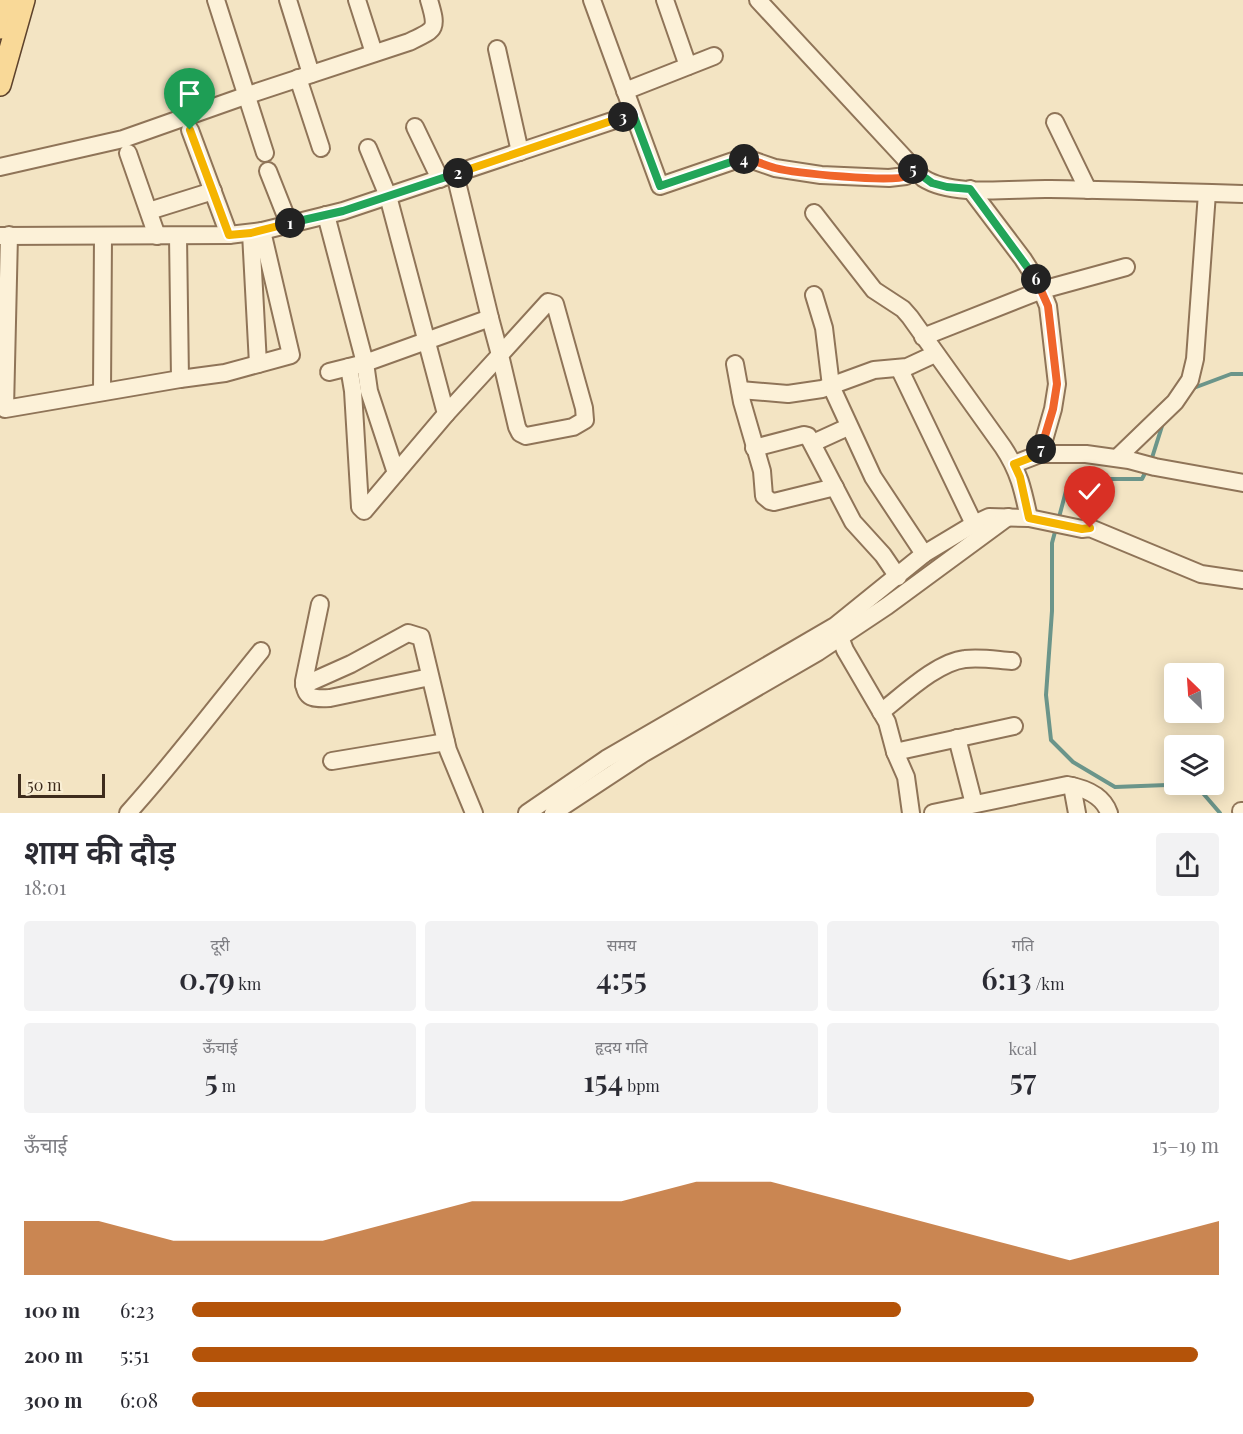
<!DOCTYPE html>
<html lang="hi">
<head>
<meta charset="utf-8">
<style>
  :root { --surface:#fff; --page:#f2f2f3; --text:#2b2b33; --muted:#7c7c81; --accent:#b45309 }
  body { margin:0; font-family:"Playfair Display","Noto Sans Devanagari",serif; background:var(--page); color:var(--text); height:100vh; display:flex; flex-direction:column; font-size:22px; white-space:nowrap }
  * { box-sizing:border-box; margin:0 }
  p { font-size:20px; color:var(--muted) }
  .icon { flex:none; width:33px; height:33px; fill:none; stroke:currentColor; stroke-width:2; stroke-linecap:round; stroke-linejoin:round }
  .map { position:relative; height:813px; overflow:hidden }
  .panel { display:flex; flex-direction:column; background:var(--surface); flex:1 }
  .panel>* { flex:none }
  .needle { width:39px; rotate:335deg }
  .tools { position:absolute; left:1164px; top:663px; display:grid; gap:12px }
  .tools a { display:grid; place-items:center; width:60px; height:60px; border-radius:6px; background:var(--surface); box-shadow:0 3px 15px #0003; font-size:30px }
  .scale { position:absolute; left:18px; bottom:15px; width:87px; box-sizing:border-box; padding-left:6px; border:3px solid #3e2c1d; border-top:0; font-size:16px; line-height:21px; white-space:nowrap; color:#3e2c1d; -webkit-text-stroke:4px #f9eed4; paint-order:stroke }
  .pin { position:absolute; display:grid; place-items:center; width:51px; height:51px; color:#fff; margin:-62px -26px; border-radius:50% 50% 50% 0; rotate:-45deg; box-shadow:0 0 6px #0007 }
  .pin .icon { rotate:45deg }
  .km { position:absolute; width:30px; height:30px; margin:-15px; border-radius:50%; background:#222; color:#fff; font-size:16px; line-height:30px; text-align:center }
  .round { display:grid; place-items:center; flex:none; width:63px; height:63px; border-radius:6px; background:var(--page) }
  .head { display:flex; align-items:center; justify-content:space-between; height:102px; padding:0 24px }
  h1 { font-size:33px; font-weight:600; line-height:45px }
  .stats { display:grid; grid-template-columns:repeat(3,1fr); gap:9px; height:102px; padding:6px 24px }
  .stats div { display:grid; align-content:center; border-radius:6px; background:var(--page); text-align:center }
  .stats b { font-size:30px; font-weight:600 }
  .stats small { font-size:16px; font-weight:400 }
  .stats p { font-size:16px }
  .chart { height:168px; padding:12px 24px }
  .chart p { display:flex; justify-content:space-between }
  .chart svg { width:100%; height:108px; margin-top:6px; fill:var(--accent); opacity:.7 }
  ul { padding:0 24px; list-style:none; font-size:20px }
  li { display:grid; grid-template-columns:96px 72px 1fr; align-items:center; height:45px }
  li i { height:15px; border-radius:8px; background:var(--accent) }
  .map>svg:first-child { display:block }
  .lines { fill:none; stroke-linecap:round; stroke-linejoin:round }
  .stream { stroke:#6b958a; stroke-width:4 }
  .minor-casing { stroke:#8f7458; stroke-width:20 }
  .major-casing { stroke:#5d422c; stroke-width:24 }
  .minor { stroke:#fcf1d8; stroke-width:16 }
  .major { stroke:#f9d998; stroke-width:21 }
  .split-1-casing { stroke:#fff; stroke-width:12 }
  .split-2-casing { stroke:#fff; stroke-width:12 }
  .split-3-casing { stroke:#fff; stroke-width:12 }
  .split-4-casing { stroke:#fff; stroke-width:12 }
  .split-5-casing { stroke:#fff; stroke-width:12 }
  .split-6-casing { stroke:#fff; stroke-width:12 }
  .split-7-casing { stroke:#fff; stroke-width:12 }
  .split-8-casing { stroke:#fff; stroke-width:12 }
  .split-1 { stroke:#f5b400; stroke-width:8 }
  .split-2 { stroke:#22a559; stroke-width:8 }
  .split-3 { stroke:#f5b400; stroke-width:8 }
  .split-4 { stroke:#22a559; stroke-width:8 }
  .split-5 { stroke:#f0652b; stroke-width:8 }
  .split-6 { stroke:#22a559; stroke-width:8 }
  .split-7 { stroke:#f0652b; stroke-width:8 }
  .split-8 { stroke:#f5b400; stroke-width:8 }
</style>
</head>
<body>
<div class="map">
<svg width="1243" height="813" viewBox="0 0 1243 813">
  <rect width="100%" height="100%" fill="#f3e4c3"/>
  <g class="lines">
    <g class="stream">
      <path d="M1191 389 1231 374H1243"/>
      <path d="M1151 461 1163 423"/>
      <path d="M1058 521 1066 491 1079 479H1142L1146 471"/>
      <path d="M1056 528 1052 543V611L1046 695 1051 740 1073 762 1115 787 1193 784"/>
      <path d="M1195 784 1220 813"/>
    </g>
    <defs>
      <g id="minor">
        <path d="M216 0 265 153"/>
        <path d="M288 0 311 74"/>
        <path d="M357 0 374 53"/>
        <path d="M592 0 660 186 739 159 752 160 775 168 821 175 889 178 906 176 914 168"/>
        <path d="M665 0 688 66"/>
        <path d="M758 0 923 178C954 198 1014 188 1050 189 1114 190 1179 192 1243 194"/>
        <path d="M497 49 520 152"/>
        <path d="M298 78 321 148"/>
        <path d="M625 91 714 56"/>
        <path d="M1055 122 1088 190"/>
        <path d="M415 127 440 179"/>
        <path d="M190 130 229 235"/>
        <path d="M128 153 157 236"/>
        <path d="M0 167 123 139 245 96 409 42C436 29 438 30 429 0"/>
        <path d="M268 171 289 224"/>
        <path d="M970 189 1023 259 1039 284 1048 306 1057 384 1053 409 1040 454"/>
        <path d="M149 211 213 191"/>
        <path d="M814 213 874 290 903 309 910 317 1003 447C1019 471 1023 490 1029 518"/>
        <path d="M326 215 365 363 490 318 455 174"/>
        <path d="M251 233 258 364"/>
        <path d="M9 235 5 409 180 379 178 236"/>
        <path d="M0 236 229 235 262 231 343 211 633 114"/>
        <path d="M814 295 824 328 831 386 873 477 924 554"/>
        <path d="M548 302 555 304 584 408 585 420 573 427 526 436 520 433 517 427 500 355Z"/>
        <path d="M923 337 1042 290 1126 267"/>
        <path d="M735 364 742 402 762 471 764 496 770 501 774 502 835 487"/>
        <path d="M349 367 353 391 360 507 364 511 446 414 388 196 368 148"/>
        <path d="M899 368 974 524"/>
        <path d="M329 372 365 363 369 391 396 473"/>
        <path d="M180 379 225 373 291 355 262 231"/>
        <path d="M740 390 788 394 822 389 874 370 907 367 935 354"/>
        <path d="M102 392 103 236"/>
        <path d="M446 414 500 355 490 318"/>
        <path d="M813 443 848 427"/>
        <path d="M754 448 804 435 808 436 853 522 883 555 898 577"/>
        <path d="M1117 458 1175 402 1190 380 1195 359 1207 193"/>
        <path d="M1014 464 1040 454H1086L1129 460 1155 467 1243 483"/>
        <path d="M320 604 304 681C305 699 313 699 330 698L430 677"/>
        <path d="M840 637 845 650 887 722 895 752 906 777 911 813"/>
        <path d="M304 685 351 664 408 633 421 637 448 750 474 813"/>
        <path d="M881 712C903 695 937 662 965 659 980 657 997 660 1012 661"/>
        <path d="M957 738 974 804"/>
        <path d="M895 752 1014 726"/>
        <path d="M332 761 446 742"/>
        <path d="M1072 786 1077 813"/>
        <path d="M1241 811H1243"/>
        <path d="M128 813C175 761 217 705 261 651"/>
        <path d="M527 813 606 759 835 626 924 554 974 524 989 517 1029 518 1082 529 1090 528 1201 574 1243 580"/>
        <path d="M553 813 644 753 818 652 887 606 1008 517"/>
        <path d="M933 813 1067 785C1084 788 1103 795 1109 813"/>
      </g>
      <g id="major">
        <path d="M0 28 8 0"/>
        <path d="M0 85 24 0"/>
      </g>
    </defs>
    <use href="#minor" class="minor-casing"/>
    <use href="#major" class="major-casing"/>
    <use href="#minor" class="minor"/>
    <use href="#major" class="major"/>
  </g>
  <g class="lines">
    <defs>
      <path id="split-1" d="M190 130 229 235 251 233 290 223"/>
      <path id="split-2" d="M290 223 343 211 458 173"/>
      <path id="split-3" d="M458 173 623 117"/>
      <path id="split-4" d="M623 117 633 114 660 186 740 159H744"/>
      <path id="split-5" d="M744 159C755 160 764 165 775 168 794 173 892 183 907 176 909 174 911 171 913 169"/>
      <path id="split-6" d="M913 169 932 183 947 187 970 189 1036 279"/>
      <path id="split-7" d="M1036 279 1048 306 1057 384 1053 409 1041 449"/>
      <path id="split-8" d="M1041 449 1040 454 1014 464 1020 477 1029 518 1082 529 1090 528"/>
    </defs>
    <use href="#split-1" class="split-1-casing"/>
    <use href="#split-2" class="split-2-casing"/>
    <use href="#split-3" class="split-3-casing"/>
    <use href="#split-4" class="split-4-casing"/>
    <use href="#split-5" class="split-5-casing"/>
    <use href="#split-6" class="split-6-casing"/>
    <use href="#split-7" class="split-7-casing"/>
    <use href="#split-8" class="split-8-casing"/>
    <use href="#split-1" class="split-1"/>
    <use href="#split-2" class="split-2"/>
    <use href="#split-3" class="split-3"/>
    <use href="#split-4" class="split-4"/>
    <use href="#split-5" class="split-5"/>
    <use href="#split-6" class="split-6"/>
    <use href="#split-7" class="split-7"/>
    <use href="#split-8" class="split-8"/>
  </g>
</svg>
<div class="tools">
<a><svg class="needle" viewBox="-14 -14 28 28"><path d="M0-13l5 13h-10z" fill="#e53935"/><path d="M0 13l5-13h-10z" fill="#7c7c81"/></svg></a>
<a><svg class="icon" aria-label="layers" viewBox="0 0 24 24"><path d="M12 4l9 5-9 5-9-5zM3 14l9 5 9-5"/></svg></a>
</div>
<div class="scale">50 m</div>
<div class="pin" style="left:190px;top:130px;background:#1e9e55"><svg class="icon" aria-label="arrive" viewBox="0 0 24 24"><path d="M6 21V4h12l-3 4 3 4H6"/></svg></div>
<div class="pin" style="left:1090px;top:528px;background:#d93025"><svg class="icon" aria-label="check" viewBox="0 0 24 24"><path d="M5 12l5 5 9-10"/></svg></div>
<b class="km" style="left:290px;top:223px">1</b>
<b class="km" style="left:458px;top:173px">2</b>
<b class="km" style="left:623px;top:117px">3</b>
<b class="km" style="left:744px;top:159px">4</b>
<b class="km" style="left:913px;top:169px">5</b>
<b class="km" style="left:1036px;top:279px">6</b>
<b class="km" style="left:1041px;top:449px">7</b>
</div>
<section class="panel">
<div class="head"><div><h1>शाम की दौड़</h1><p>18:01</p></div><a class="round"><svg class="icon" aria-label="share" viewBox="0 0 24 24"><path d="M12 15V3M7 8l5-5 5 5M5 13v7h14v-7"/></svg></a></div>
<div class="stats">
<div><p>दूरी</p><b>0.79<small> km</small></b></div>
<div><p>समय</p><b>4:55</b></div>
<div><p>गति</p><b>6:13<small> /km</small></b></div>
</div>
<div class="stats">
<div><p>ऊँचाई</p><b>5<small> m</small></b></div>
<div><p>हृदय गति</p><b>154<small> bpm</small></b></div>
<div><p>kcal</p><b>57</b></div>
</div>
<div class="chart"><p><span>ऊँचाई</span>15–19 m</p>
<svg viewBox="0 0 160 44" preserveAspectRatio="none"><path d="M0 44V22L10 22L20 30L30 30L40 30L50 22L60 14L70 14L80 14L90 6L100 6L110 14L120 22L130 30L140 38L150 30L160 22V44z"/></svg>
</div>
<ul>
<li><b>100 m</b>6:23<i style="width:69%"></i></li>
<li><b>200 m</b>5:51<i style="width:98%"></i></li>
<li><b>300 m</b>6:08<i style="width:82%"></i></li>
</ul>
</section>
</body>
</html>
